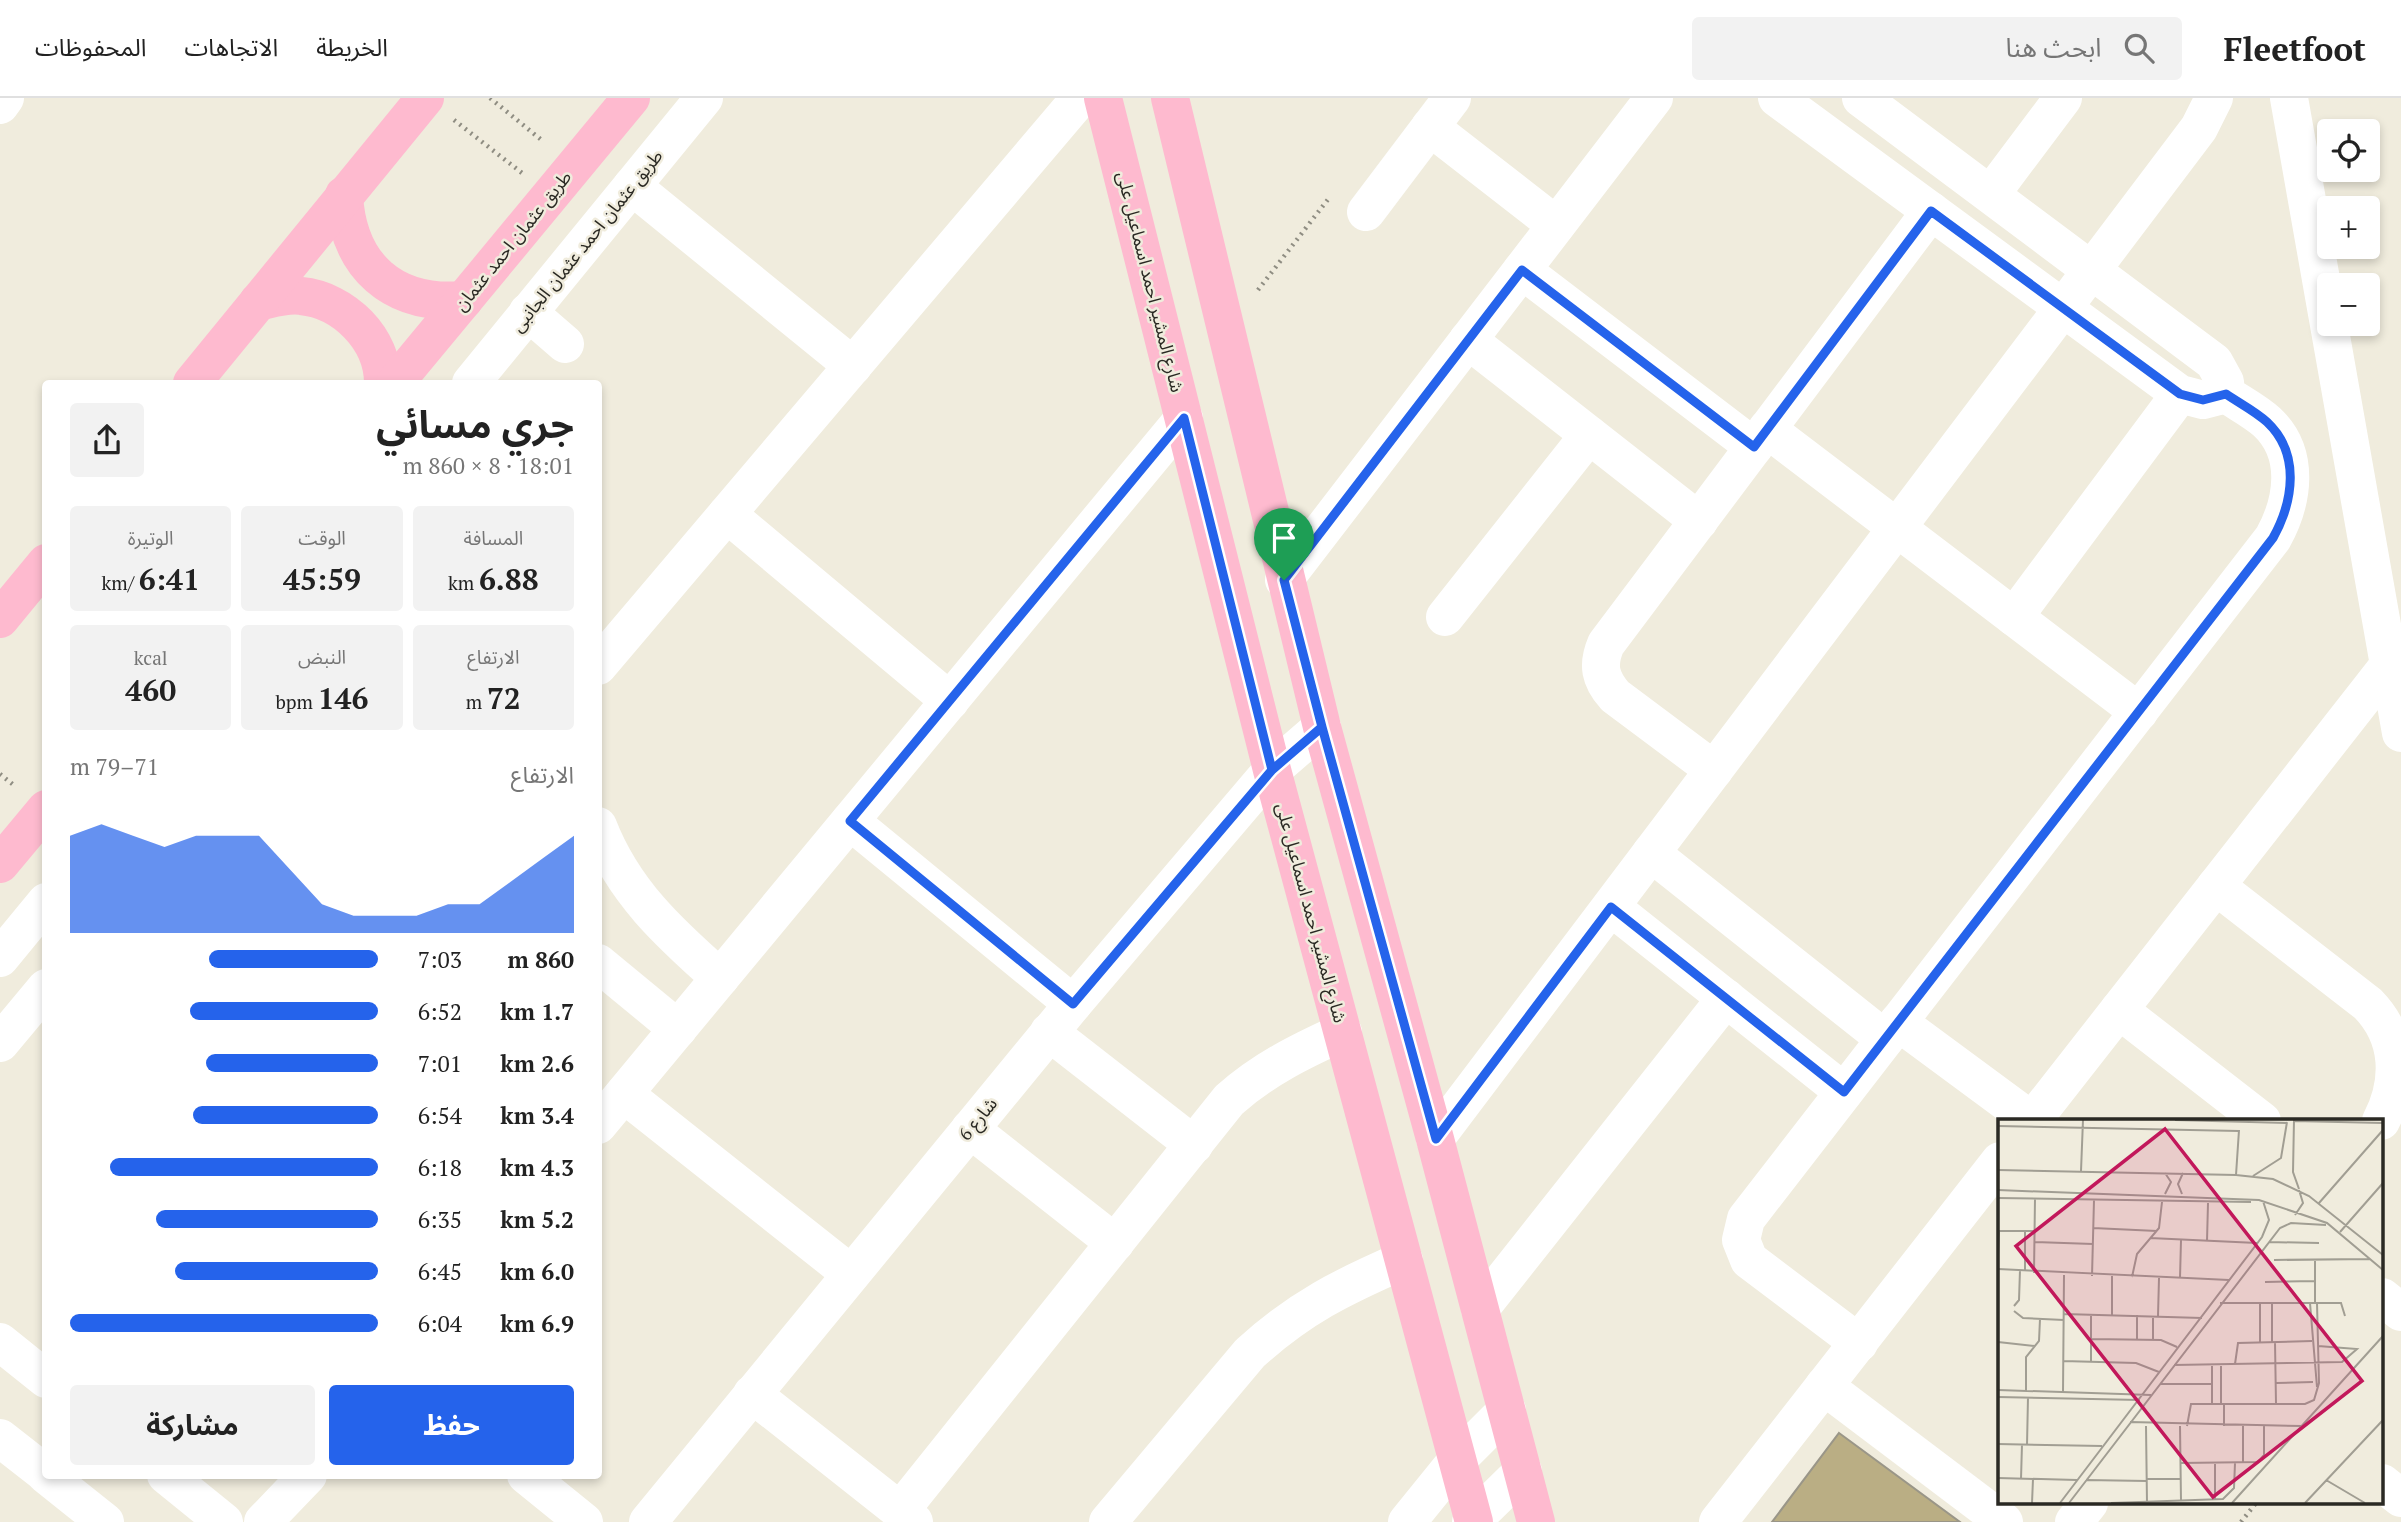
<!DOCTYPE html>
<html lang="ar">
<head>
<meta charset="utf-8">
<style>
  :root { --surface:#fff; --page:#f2f2f2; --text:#222; --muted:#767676; --line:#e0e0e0; --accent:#2563eb }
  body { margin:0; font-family:"PT Serif","Noto Sans Arabic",serif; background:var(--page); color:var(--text); direction:rtl; height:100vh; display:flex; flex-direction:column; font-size:26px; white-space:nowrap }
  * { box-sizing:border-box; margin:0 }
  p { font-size:23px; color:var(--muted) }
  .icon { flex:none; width:38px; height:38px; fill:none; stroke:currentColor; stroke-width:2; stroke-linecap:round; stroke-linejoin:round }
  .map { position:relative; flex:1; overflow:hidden; direction:ltr }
  .drawer { position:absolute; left:42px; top:282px; width:560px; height:1099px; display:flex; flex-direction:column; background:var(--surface); border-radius:7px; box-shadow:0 4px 10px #0003; direction:rtl }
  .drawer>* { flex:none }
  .fabs { position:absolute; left:2317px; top:21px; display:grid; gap:14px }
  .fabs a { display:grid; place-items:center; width:63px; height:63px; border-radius:7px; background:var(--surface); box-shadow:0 4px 10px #0003; font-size:35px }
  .pin { position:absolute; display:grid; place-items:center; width:60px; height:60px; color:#fff; margin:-72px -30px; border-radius:50% 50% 50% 0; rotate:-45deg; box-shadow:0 0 7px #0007 }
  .pin .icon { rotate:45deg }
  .round { display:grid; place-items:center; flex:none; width:74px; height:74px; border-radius:7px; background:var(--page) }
  .head { display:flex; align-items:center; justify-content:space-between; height:119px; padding:0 28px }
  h1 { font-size:38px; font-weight:700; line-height:52px }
  .figures { display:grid; grid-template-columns:repeat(3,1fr); gap:10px; height:119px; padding:7px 28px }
  .figures div { display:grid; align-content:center; border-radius:7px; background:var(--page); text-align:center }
  .figures b { font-size:30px; font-weight:700 }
  .figures small { font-size:19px; font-weight:400 }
  .figures p { font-size:19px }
  .chart { height:196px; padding:14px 28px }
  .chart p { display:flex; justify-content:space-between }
  .chart svg { width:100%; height:126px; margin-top:7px; fill:var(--accent); opacity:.7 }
  .primary-button { display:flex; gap:14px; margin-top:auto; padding:14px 28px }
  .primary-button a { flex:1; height:80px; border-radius:7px; background:var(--accent); color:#fff; font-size:28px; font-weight:700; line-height:80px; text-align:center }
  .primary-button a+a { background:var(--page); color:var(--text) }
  ul { padding:0 28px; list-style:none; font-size:23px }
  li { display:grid; grid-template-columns:112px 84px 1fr; align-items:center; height:52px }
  li i { height:18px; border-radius:9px; background:var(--accent) }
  header { display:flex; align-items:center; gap:42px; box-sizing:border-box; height:98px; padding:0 35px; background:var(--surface); border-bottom:2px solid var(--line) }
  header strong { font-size:33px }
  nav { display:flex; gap:38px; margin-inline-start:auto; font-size:24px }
  .search { width:490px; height:63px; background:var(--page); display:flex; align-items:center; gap:18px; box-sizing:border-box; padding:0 24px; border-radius:7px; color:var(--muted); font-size:26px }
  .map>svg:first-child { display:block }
  .building { fill:#baae84; stroke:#9a9688; stroke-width:2 }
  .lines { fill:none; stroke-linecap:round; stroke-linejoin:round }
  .path { stroke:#8f8d82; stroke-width:4.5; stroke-dasharray:2 5; stroke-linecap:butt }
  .minor { stroke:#fff; stroke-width:38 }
  .major { stroke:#febacf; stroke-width:38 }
  .route-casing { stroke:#fff; stroke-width:14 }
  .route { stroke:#2563eb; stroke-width:9 }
  .labels { text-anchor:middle; stroke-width:5; stroke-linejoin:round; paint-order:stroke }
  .street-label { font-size:18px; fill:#2a2923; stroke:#f0ecdd }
  .inset-road { fill:none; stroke:#a19e93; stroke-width:2 }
  .view { fill:#c2185b; fill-opacity:0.15; stroke:#c2185b; stroke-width:3.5 }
  .inset-edge { fill:none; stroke:#2a2923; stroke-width:3.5 }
</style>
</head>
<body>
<header>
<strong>Fleetfoot</strong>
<div class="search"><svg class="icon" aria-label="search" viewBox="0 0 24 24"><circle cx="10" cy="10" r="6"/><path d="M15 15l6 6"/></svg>ابحث هنا</div>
<nav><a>الخريطة</a><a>الاتجاهات</a><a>المحفوظات</a></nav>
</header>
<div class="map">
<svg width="2401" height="1424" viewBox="0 0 2401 1424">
  <rect width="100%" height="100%" fill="#f0ecdd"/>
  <path class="building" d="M1839 1335 1960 1424H1772Z"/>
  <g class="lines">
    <g class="path">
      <path d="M490 0 544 44"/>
      <path d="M454 22 522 75"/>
      <path d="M1258 192 1329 100"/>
      <path d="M0 676 16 689"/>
      <path d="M2241 1424 2256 1405"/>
    </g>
    <g class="minor">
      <path d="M1777 0 2180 296 2203 302 2226 296"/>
      <path d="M2289 0 2401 635"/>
      <path d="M0 7 5 0"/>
      <path d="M1430 29 1556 127"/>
      <path d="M632 88 853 268"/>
      <path d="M1991 96 2063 0"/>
      <path d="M1366 114 1452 0"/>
      <path d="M1522 172 1754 349"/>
      <path d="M528 214 565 246"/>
      <path d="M1468 242 1699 423"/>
      <path d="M471 285 704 0"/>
      <path d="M1767 331 2139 614"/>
      <path d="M727 416 950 603"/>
      <path d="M1284 482 1654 0"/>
      <path d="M1445 519 1589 337"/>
      <path d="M2014 519 2180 296"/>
      <path d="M598 568 1080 0"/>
      <path d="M1714 672 1615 598C1600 581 1597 567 1606 546L1931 113"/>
      <path d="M850 723 1073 906"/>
      <path d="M598 728C623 793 669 835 720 880"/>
      <path d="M1651 755 1885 941"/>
      <path d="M2216 788 2368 906C2401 940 2401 984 2381 1023"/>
      <path d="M1611 809 1844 994"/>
      <path d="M0 860 46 804"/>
      <path d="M598 865 678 931"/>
      <path d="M2119 912 2262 1023"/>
      <path d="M1898 924 2032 1023"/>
      <path d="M1049 934 1194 1047"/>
      <path d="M0 945 46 890"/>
      <path d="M624 996 851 1176"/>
      <path d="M2032 1023 2389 567"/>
      <path d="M598 1027 1184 320"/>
      <path d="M970 1031 1115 1145"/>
      <path d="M1435 1041 2199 30 2214 0"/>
      <path d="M2382 1199 2401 1214"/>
      <path d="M1480 1211 1726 900"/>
      <path d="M0 1244 46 1281"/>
      <path d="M1859 1245 1749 1162 1741 1142 1746 1121 2273 440C2293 404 2301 356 2267 324 2255 313 2239 305 2226 296L2225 284 2214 264 1861 0"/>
      <path d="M1824 1288 2004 1424"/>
      <path d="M752 1296 914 1424"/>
      <path d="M0 1340 46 1376"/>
      <path d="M46 1377 105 1424"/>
      <path d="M166 1377 224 1424"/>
      <path d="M526 1377 584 1424"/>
      <path d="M2382 1385 2401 1400"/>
      <path d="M900 1413 1229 1002C1264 971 1301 953 1343 934"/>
      <path d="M263 1424 308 1377"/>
      <path d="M648 1424 1073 906 1272 672 1322 629"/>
      <path d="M1108 1424 1250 1255C1301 1209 1342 1189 1404 1162"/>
      <path d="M1407 1424 1458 1361 1507 1312"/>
      <path d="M1471 1424 1523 1373"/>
      <path d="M1718 1424 2000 1063"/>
      <path d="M2074 1424 2089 1405"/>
    </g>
    <g class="major">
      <path d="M1103 0 1272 672 1474 1424"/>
      <path d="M1170 0 1322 629 1435 1041 1536 1424"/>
      <path d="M344 97C348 169 393 208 464 202"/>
      <path d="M258 204C272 201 286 196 301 198 344 202 383 241 383 285"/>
      <path d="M192 285 425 0"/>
      <path d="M395 285 631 0"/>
      <path d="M0 521 46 465"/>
      <path d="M0 766 46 711"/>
    </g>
  </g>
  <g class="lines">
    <defs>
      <path id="route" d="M1284 482 1322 629 1272 672 1073 906 850 723 1184 320 1272 672 1322 629 1436 1041 1611 809 1844 994 2273 440C2293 404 2301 356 2267 324 2255 313 2239 305 2226 296L2203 302 2180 296 1931 113 1754 349 1522 172 1284 482"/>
    </defs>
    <use href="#route" class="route-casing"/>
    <use href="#route" class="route"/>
  </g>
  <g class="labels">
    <g class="street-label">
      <text transform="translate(513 143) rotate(-51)" y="6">طريق عثمان احمد عثمان</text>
      <text transform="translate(587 143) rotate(-51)" y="6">طريق عثمان احمد عثمان الجانبى</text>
      <text transform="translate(1150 184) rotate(76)" y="6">شارع المشير احمد اسماعيل على</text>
      <text transform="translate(1311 815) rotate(75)" y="6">شارع المشير احمد اسماعيل على</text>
      <text transform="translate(978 1021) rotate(-51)" y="6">شارع 6</text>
    </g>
  </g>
  <g transform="translate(1998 1021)">
    <rect width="385" height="385" fill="#f0ecdd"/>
    <path class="inset-road" d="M177 1 289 4M296 1 295 53 301 70M296 2 385 4M0 7 241 12M0 51 238 56 275 60 311 77 385 136M83 52 85 1M167 54 173 63 167 75M238 56 241 11M255 57 283 39 289 3M0 71 261 81 329 104 385 151M184 75 180 65 185 54M0 79 253 83M321 84 385 11M297 96 305 84 301 71M95 109 159 112M0 112H37M342 113 385 64M152 119 259 124M209 122 210 84M37 123 95 125M271 123 321 124M0 135 1 112M276 141 372 140M0 150 231 161M27 152V112M36 154 37 79M94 157 96 81M134 158 139 135 161 109 164 83M182 159 183 121M267 163 317 162M222 184H343L347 197M262 184V223M274 184V223M312 184 319 268M317 184V141M16 187 21 181 22 151M16 192 25 199 66 201M66 195 204 199M114 196V157M155 197V221M160 197 161 159M93 220 163 221 179 228M139 221V196M0 223 37 227M277 223 278 285M65 242 138 244 161 253M93 242V195M237 245 240 224 314 222M176 246 344 243 359 230 320 227M278 264 315 263M162 265H214M0 271 153 276M28 272V238L41 222 42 200M65 273 66 156M0 278 142 281M214 285V245M223 285V245M226 285V307M132 303 304 307M148 307 149 384M182 307 183 382M189 307 193 285H307L316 281 321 264 319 184M245 307V344M0 325 104 327M29 326 30 278M182 344 260 343 266 336V307M0 359 79 361M23 360 24 325M149 360H183M88 361 149 362M328 361 367 384M217 381V344M34 384 35 360M62 384 264 118 271 101 265 82M71 384 282 109 293 104 328 106M113 384 225 380 236 369 237 344M234 384 385 217M307 384 385 301"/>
    <path class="view" d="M167 10 364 262 215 378 18 127Z"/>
    <rect width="385" height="385" class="inset-edge"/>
  </g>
</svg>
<div class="fabs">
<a><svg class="icon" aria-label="locate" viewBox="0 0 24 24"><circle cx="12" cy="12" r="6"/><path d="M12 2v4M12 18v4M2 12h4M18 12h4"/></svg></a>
<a>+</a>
<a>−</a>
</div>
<div class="pin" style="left:1284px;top:482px;background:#1e9e55"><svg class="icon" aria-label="arrive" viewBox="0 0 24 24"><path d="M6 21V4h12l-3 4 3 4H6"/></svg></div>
<section class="drawer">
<div class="head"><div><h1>جري مسائي</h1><p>18:01 · 8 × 860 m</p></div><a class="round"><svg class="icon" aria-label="share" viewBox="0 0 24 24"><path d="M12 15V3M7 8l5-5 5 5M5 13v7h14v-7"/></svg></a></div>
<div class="figures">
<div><p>المسافة</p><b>6.88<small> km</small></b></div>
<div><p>الوقت</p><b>45:59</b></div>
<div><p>الوتيرة</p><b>6:41<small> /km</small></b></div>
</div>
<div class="figures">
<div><p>الارتفاع</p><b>72<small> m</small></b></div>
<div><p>النبض</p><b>146<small> bpm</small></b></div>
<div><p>kcal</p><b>460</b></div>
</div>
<div class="chart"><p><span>الارتفاع</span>71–79 m</p>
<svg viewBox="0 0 160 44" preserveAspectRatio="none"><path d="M0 44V10L10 6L20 10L30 14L40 10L50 10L60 10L70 22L80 34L90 38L100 38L110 38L120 34L130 34L140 26L150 18L160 10V44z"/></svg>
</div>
<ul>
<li><b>860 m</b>7:03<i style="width:55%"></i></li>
<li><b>1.7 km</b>6:52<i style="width:61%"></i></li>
<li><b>2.6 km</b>7:01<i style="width:56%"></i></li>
<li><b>3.4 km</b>6:54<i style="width:60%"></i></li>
<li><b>4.3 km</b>6:18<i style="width:87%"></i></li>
<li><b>5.2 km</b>6:35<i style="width:72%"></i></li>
<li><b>6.0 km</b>6:45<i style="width:66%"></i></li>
<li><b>6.9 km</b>6:04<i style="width:100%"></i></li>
</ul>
<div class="primary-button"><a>حفظ</a><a>مشاركة</a></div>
</section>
</div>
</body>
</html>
